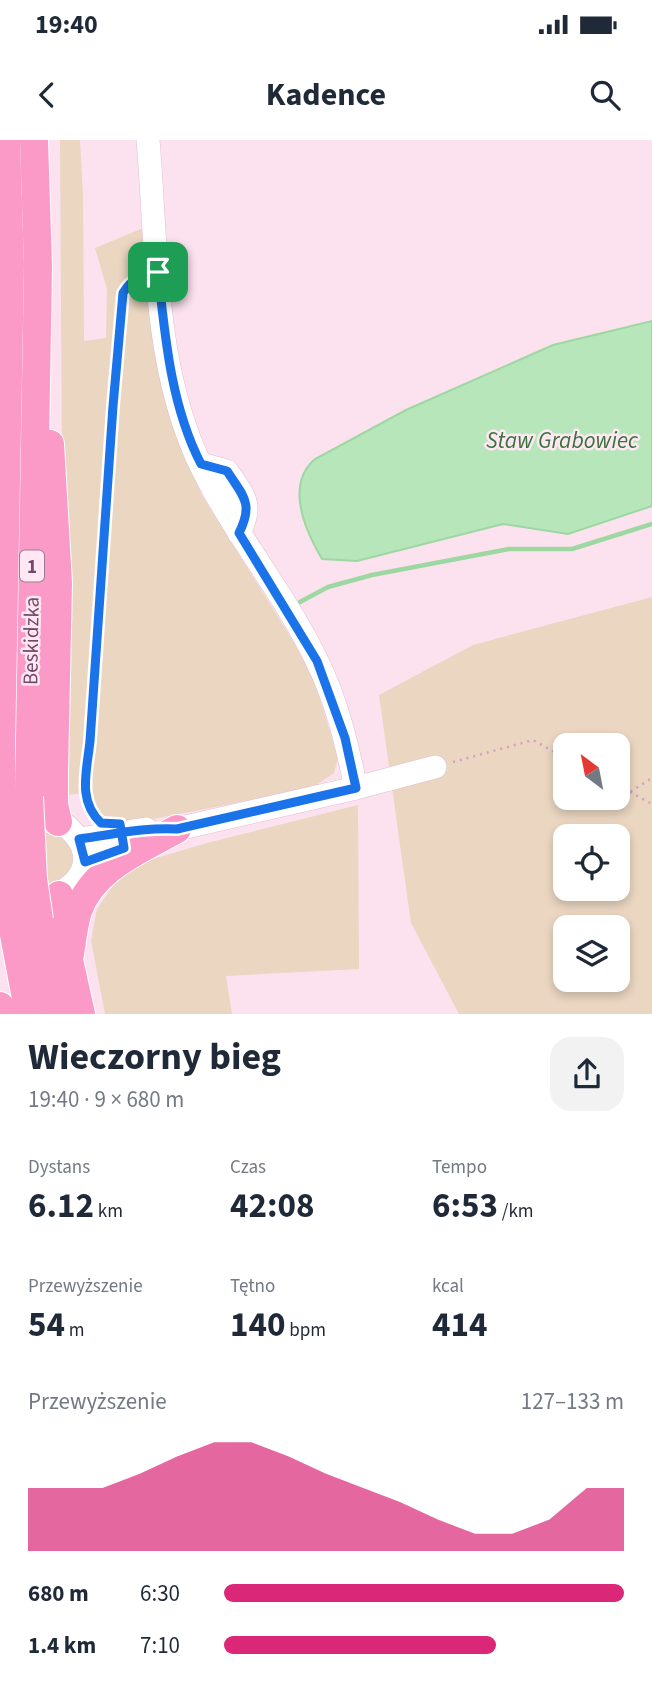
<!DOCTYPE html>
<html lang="pl">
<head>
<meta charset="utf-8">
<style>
  :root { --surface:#fff; --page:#f2f2f3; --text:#1f2937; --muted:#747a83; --accent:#db2777 }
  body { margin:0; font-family:"Source Sans 3",sans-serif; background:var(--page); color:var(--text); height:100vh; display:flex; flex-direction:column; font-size:26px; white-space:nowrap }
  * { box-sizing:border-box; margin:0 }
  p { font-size:23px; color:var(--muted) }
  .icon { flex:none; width:38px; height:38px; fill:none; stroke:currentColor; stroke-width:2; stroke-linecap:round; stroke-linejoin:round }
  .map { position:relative; height:874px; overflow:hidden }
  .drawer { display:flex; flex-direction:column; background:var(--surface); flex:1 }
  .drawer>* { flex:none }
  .needle { width:46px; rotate:328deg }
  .buttons { position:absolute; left:553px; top:593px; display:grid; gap:14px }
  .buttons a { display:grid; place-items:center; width:77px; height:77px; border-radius:14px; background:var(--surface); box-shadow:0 4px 10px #0003; font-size:35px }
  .pin { position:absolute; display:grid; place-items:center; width:60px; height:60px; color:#fff; margin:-30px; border-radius:14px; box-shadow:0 4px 10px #0006 }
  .round { display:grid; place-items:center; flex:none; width:74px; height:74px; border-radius:21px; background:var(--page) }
  .head { display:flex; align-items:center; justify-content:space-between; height:119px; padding:0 28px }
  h1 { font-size:38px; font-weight:700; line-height:52px }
  .metrics { display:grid; grid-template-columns:repeat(3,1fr); gap:10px; height:119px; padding:7px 28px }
  .metrics div { display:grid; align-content:center }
  .metrics b { font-size:35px; font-weight:700 }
  .metrics small { font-size:19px; font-weight:400 }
  .metrics p { font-size:19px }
  .chart { height:196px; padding:14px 28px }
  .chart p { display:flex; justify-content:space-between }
  .chart svg { width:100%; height:126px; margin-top:7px; fill:var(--accent); opacity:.7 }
  ul { padding:0 28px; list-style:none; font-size:23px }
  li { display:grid; grid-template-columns:112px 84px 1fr; align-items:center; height:52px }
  li i { height:18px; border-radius:9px; background:var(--accent) }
  .status { display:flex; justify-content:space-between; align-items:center; height:49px; padding:0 35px; background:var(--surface); direction:ltr }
  .status svg { height:19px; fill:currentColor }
  header { display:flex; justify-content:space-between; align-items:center; height:91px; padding:0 28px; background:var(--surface); font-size:32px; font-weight:700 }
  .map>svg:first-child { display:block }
  .green { fill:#ead6c1; fill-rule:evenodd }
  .water { fill:#b7e6ba; stroke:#9dd7a1; stroke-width:2 }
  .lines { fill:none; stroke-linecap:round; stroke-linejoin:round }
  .stream { stroke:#9dd7a1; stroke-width:4.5 }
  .minor-casing { stroke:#e0bed3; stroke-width:24 }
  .major-casing { stroke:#fff; stroke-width:30 }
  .path { stroke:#d69dc5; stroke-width:2.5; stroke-dasharray:2 5; stroke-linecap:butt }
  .minor { stroke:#fff; stroke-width:23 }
  .major { stroke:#fb9ac7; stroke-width:28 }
  .major-bridge-casing { stroke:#fff; stroke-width:30; stroke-linecap:butt }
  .major-bridge { stroke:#fb9ac7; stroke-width:28 }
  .route-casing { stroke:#fff; stroke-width:14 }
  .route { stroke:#1a73e8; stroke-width:9 }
  .labels { text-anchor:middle; stroke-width:5; stroke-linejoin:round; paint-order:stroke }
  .shield { fill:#ffe8f3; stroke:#9e7992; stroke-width:2 }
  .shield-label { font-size:19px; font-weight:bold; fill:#744968 }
  .street-label { font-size:21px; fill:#744968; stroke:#ffe8f3 }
  .water-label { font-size:23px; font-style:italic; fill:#3a733e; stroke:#ffe8f3 }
</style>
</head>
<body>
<div class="status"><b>19:40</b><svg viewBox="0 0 49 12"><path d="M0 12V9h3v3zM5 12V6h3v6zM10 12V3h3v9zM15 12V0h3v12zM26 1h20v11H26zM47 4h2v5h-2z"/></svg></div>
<header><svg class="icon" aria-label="back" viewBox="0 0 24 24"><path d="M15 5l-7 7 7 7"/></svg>Kadence<svg class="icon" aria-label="search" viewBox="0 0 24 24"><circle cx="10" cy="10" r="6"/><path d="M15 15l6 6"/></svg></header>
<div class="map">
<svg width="652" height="874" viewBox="0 0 652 874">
  <rect width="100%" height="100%" fill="#fce2ef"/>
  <g class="green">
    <path d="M60 0H80L83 55 84 201 106 198 107 149 95 108 146 87 175 278 202 355 311 530 338 618 334 633 312 648 128 684 125 678C101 680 99 673 90 653L64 655Z"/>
    <path d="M652 457V874H459L411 783 379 555 473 505ZM565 606H618V658H565ZM565 696H618V749H565ZM565 788H618V840H565Z"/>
    <path d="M358 665 359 829 226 836 232 874H105L91 801 97 769 119 737 146 721 207 703Z"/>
    <path d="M44 691C49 692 56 693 60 695 77 705 77 734 59 743 48 749 22 750 9 753Z"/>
  </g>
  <path class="water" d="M652 181V366L568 394 503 384 357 421 322 419C305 390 285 345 315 319L406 270 553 205Z"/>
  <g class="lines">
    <path class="stream" d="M300 462 328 447 372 435 509 409H572L652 384"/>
    <defs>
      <g id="minor">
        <path d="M148 0C157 104 153 218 196 315 229 388 283 450 317 521 337 561 347 605 356 648"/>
        <path d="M201 324 227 331C243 356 254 363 239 393"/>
        <path d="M41 681C46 681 53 681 58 682 65 683 70 689 75 695 99 723 75 752 44 758"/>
        <path d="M79 699 146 689"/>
        <path d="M85 722 177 689 356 648 435 627"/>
      </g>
      <g id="major">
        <path d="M50 304 58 443 54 632V664L58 682"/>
        <path d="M29 657 38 127 34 0"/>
        <path d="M2 662 1 608 10 126 6 0"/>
        <path d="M59 755 69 820 81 874"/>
        <path d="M39 780 57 874"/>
        <path d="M12 784 29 874"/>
        <path d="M69 820C72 804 73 786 78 771 93 728 140 710 177 689"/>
        <path d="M0 866 2 874"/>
      </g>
    </defs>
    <use href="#minor" class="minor-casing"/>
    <use href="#major" class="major-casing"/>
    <g class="path">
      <path d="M453 622 533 600 565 618"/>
      <path d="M618 646 630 652 652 638"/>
      <path d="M630 652 652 664"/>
      <path d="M96 678C78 655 87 628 90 601L113 266 123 153 129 143 139 137"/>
    </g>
    <use href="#minor" class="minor"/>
    <use href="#major" class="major"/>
    <defs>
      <g id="major-bridge">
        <path d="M29 657 33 739 39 780"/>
        <path d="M2 662 7 743 12 784"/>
      </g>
    </defs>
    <use href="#major-bridge" class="major-bridge-casing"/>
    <use href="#major-bridge" class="major-bridge"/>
  </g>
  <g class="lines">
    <defs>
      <path id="route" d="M158 132C141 136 132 138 123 153L113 266 90 601C87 631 77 660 101 683L120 684 124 708 85 722 79 699C111 695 144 687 177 689L356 648 345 598 317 521 239 393C254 363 243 356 227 331L201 324C171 266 165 197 158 132"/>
    </defs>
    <use href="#route" class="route-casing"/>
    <use href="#route" class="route"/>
  </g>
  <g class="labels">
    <rect class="shield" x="20" y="410.5" width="24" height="31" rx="5"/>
    <g class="shield-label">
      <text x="32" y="433">1</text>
    </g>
    <g class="street-label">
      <text transform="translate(31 501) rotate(-89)" y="7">Beskidzka</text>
    </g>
    <g class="water-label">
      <text x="562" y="308">Staw Grabowiec</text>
    </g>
  </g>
</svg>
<div class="buttons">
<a><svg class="needle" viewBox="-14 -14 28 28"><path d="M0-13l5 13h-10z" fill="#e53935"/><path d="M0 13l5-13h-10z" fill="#747a83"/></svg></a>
<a><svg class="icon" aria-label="locate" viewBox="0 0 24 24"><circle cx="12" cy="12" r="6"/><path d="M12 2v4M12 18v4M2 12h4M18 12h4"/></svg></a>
<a><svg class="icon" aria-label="layers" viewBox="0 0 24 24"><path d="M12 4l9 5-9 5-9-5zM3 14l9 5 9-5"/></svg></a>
</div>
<div class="pin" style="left:158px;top:132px;background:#1e9e55"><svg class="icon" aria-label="arrive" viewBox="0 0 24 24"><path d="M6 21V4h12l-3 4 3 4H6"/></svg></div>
</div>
<section class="drawer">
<div class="head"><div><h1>Wieczorny bieg</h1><p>19:40 · 9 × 680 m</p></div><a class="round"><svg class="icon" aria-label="share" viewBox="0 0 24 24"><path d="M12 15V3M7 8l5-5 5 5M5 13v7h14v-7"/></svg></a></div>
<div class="metrics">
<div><p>Dystans</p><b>6.12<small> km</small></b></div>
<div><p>Czas</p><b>42:08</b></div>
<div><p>Tempo</p><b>6:53<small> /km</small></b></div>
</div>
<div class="metrics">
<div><p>Przewyższenie</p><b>54<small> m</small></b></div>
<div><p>Tętno</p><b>140<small> bpm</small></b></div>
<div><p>kcal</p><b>414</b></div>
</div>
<div class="chart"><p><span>Przewyższenie</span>127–133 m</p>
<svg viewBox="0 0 160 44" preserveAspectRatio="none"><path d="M0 44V22L10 22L20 22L30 17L40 11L50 6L60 6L70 11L80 17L90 22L100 27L110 33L120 38L130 38L140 33L150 22L160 22V44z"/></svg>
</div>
<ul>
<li><b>680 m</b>6:30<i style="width:100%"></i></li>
<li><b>1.4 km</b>7:10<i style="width:68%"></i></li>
</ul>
</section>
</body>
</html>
